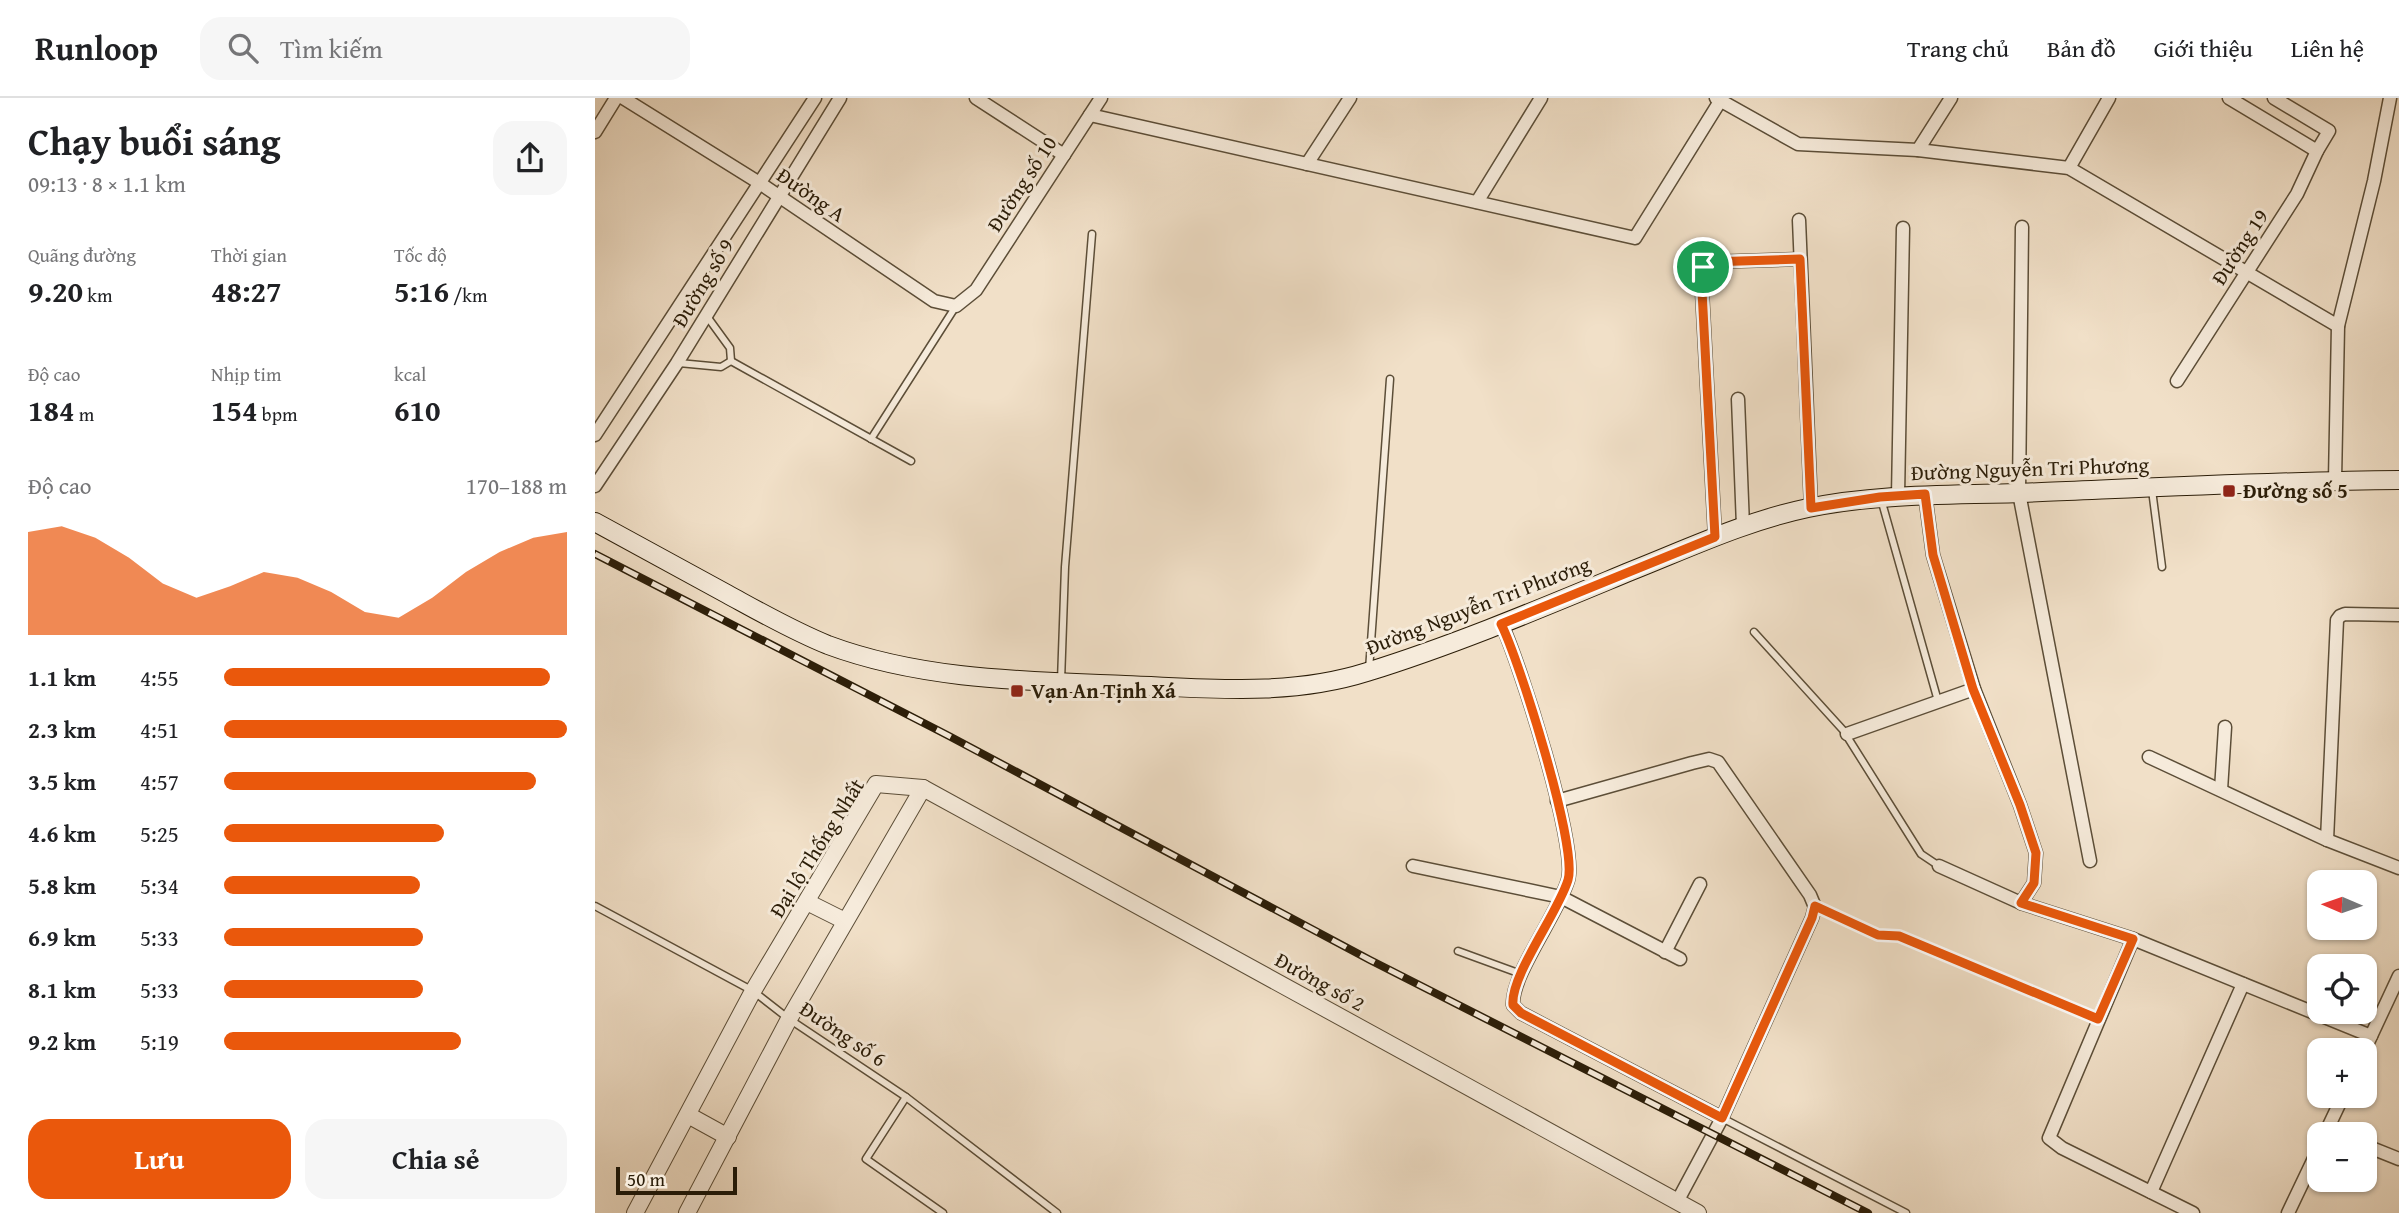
<!DOCTYPE html>
<html lang="vi">
<head>
<meta charset="utf-8">
<style>
  :root { --surface:#fff; --page:#f6f6f6; --text:#202124; --muted:#757577; --line:#e0e0e0; --accent:#ea580c }
  body { margin:0; font-family:"Gentium Book Plus",serif; background:var(--page); color:var(--text); height:100vh; display:flex; flex-direction:column; font-size:26px; white-space:nowrap }
  * { box-sizing:border-box; margin:0 }
  p { font-size:23px; color:var(--muted) }
  .icon { flex:none; width:38px; height:38px; fill:none; stroke:currentColor; stroke-width:2; stroke-linecap:round; stroke-linejoin:round }
  .map { position:relative; flex:1; overflow:hidden }
  .side { display:flex; flex-direction:column; background:var(--surface); width:595px }
  .side>* { flex:none }
  .needle { width:46px; rotate:272deg }
  .buttons { position:absolute; left:1712px; top:772px; display:grid; gap:14px }
  .buttons a { display:grid; place-items:center; width:70px; height:70px; border-radius:14px; background:var(--surface); box-shadow:0 2px 5px #0004; font-size:35px }
  .scale { position:absolute; left:21px; bottom:18px; width:121px; box-sizing:border-box; padding-left:7px; border:4px solid #2b1d08; border-top:0; font-size:19px; line-height:24px; white-space:nowrap; color:#2b1d08; -webkit-text-stroke:5px #f6ebdb; paint-order:stroke }
  .pin { position:absolute; display:grid; place-items:center; width:60px; height:60px; color:#fff; margin:-30px; border:4px solid #fff; border-radius:50%; box-shadow:0 2px 7px #0007 }
  .round { display:grid; place-items:center; flex:none; width:74px; height:74px; border-radius:21px; background:var(--page) }
  .headline { display:flex; align-items:center; justify-content:space-between; height:119px; padding:0 28px }
  h1 { font-size:38px; font-weight:600; line-height:52px }
  .metrics { display:grid; grid-template-columns:repeat(3,1fr); gap:10px; height:119px; padding:7px 28px }
  .metrics div { display:grid; align-content:center }
  .metrics b { font-size:30px; font-weight:600 }
  .metrics small { font-size:19px; font-weight:400 }
  .metrics p { font-size:19px }
  .chart { height:196px; padding:14px 28px }
  .chart p { display:flex; justify-content:space-between }
  .chart svg { width:100%; height:126px; margin-top:7px; fill:var(--accent); opacity:.7 }
  .cta { display:flex; gap:14px; margin-top:auto; padding:14px 28px }
  .cta a { flex:1; height:80px; border-radius:21px; background:var(--accent); color:#fff; font-size:28px; font-weight:600; line-height:80px; text-align:center }
  .cta a+a { background:var(--page); color:var(--text) }
  ul { padding:0 28px; list-style:none; font-size:23px }
  li { display:grid; grid-template-columns:112px 84px 1fr; align-items:center; height:52px }
  li i { height:18px; border-radius:9px; background:var(--accent) }
  header { display:flex; align-items:center; gap:42px; box-sizing:border-box; height:98px; padding:0 35px; background:var(--surface); border-bottom:2px solid var(--line) }
  header strong { font-size:33px }
  nav { display:flex; gap:38px; margin-inline-start:auto; font-size:24px }
  .search { width:490px; height:63px; background:var(--page); display:flex; align-items:center; gap:18px; box-sizing:border-box; padding:0 24px; border-radius:21px; color:var(--muted); font-size:26px }
  main { display:flex; flex:1; min-height:0 }
  .map>svg:first-child { display:block }
  .lines { fill:none; stroke-linecap:round; stroke-linejoin:round }
  .service-casing { stroke:#5c4e38; stroke-width:9 }
  .minor-casing { stroke:#5c4e38; stroke-width:15 }
  .tertiary-casing { stroke:#5c4e38; stroke-width:18 }
  .secondary-casing { stroke:#2b1d08; stroke-width:20 }
  .service { stroke:#f6ebdb; stroke-width:6 }
  .minor { stroke:#f6ebdb; stroke-width:12 }
  .tertiary { stroke:#f6ebdb; stroke-width:16 }
  .secondary { stroke:#f6ebdb; stroke-width:18 }
  .rail-casing { stroke:#2b1d08; stroke-width:8 }
  .rail { stroke:#f6ebdb; stroke-width:5; stroke-dasharray:16; stroke-linecap:butt }
  .route-casing { stroke:#fff; stroke-width:14 }
  .route { stroke:#ea580c; stroke-width:9 }
  .poi-dot { fill:#8f2418; stroke:#f6ebdb; stroke-width:2.5 }
  .labels { text-anchor:middle; stroke-width:6; stroke-linejoin:round; paint-order:stroke }
  .street-label { font-size:21px; fill:#2b1d08; stroke:#f6ebdb }
  .poi-label { font-size:21px; font-weight:bold; fill:#2b1d08; stroke:#f6ebdb; text-anchor:start }
</style>
</head>
<body>
<header>
<strong>Runloop</strong>
<div class="search"><svg class="icon" aria-label="search" viewBox="0 0 24 24"><circle cx="10" cy="10" r="6"/><path d="M15 15l6 6"/></svg>Tìm kiếm</div>
<nav><a>Trang chủ</a><a>Bản đồ</a><a>Giới thiệu</a><a>Liên hệ</a></nav>
</header>
<main>
<section class="side">
<div class="headline"><div><h1>Chạy buổi sáng</h1><p>09:13 · 8 × 1.1 km</p></div><a class="round"><svg class="icon" aria-label="share" viewBox="0 0 24 24"><path d="M12 15V3M7 8l5-5 5 5M5 13v7h14v-7"/></svg></a></div>
<div class="metrics">
<div><p>Quãng đường</p><b>9.20<small> km</small></b></div>
<div><p>Thời gian</p><b>48:27</b></div>
<div><p>Tốc độ</p><b>5:16<small> /km</small></b></div>
</div>
<div class="metrics">
<div><p>Độ cao</p><b>184<small> m</small></b></div>
<div><p>Nhịp tim</p><b>154<small> bpm</small></b></div>
<div><p>kcal</p><b>610</b></div>
</div>
<div class="chart"><p><span>Độ cao</span>170–188 m</p>
<svg viewBox="0 0 160 44" preserveAspectRatio="none"><path d="M0 44V8L10 6L20 10L30 17L40 26L50 31L60 27L70 22L80 24L90 29L100 36L110 38L120 31L130 22L140 15L150 10L160 8V44z"/></svg>
</div>
<ul>
<li><b>1.1 km</b>4:55<i style="width:95%"></i></li>
<li><b>2.3 km</b>4:51<i style="width:100%"></i></li>
<li><b>3.5 km</b>4:57<i style="width:91%"></i></li>
<li><b>4.6 km</b>5:25<i style="width:64%"></i></li>
<li><b>5.8 km</b>5:34<i style="width:57%"></i></li>
<li><b>6.9 km</b>5:33<i style="width:58%"></i></li>
<li><b>8.1 km</b>5:33<i style="width:58%"></i></li>
<li><b>9.2 km</b>5:19<i style="width:69%"></i></li>
</ul>
<div class="cta"><a>Lưu</a><a>Chia sẻ</a></div>
</section>
<div class="map">
<svg width="1804" height="1115" viewBox="0 0 1804 1115">
  <rect width="100%" height="100%" fill="#f1e0c8"/>
  <filter id="stains"><feTurbulence type="fractalNoise" baseFrequency=".00286" numOctaves="4"/><feColorMatrix values="0 0 0 0 .2 0 0 0 0 .09 0 0 0 0 .02 0 0 0 .5 -.17"/></filter>
  <radialGradient id="worn" r=".72"><stop offset=".6" stop-color="#630" stop-opacity="0"/><stop offset="1" stop-color="#630" stop-opacity=".3"/></radialGradient>
  <g class="lines">
    <defs>
      <g id="service">
        <path d="M111 217 135 250 136 263"/>
        <path d="M136 263 316 363"/>
        <path d="M84 265 126 269 136 263"/>
        <path d="M276 341 361 208"/>
        <path d="M1557 392 1567 469"/>
        <path d="M1286 401 1343 603"/>
        <path d="M1159 534 1248 632 1326 756 1344 768"/>
        <path d="M774 572 795 281"/>
        <path d="M466 583 470 469 497 136"/>
        <path d="M0 808 158 893 194 921 311 999 462 1115"/>
        <path d="M1220 809 1284 837 1304 838 1503 921"/>
        <path d="M863 853 926 876"/>
        <path d="M311 999 271 1061 348 1115"/>
        <path d="M1127 1020 1311 1115"/>
      </g>
      <g id="minor">
        <path d="M28 0 166 86 339 203 361 208 381 192 506 0"/>
        <path d="M381 0 469 57"/>
        <path d="M1121 0 1203 46 1323 52 1474 70 1743 228"/>
        <path d="M1634 0 1722 53"/>
        <path d="M495 17 1040 140 1127 0"/>
        <path d="M0 34 21 0"/>
        <path d="M1323 52 1356 0"/>
        <path d="M712 66 755 0"/>
        <path d="M1474 70 1514 0"/>
        <path d="M882 104 946 0"/>
        <path d="M1204 122 1216 409"/>
        <path d="M1427 129 1424 395 1495 763"/>
        <path d="M1582 283 1702 96 1722 53 1734 33 1679 0"/>
        <path d="M1143 301 1148 428"/>
        <path d="M0 337 220 0"/>
        <path d="M1740 382 1743 228 1779 83 1795 0"/>
        <path d="M0 388 82 265 245 0"/>
        <path d="M1330 396 1338 457 1379 591 1425 707 1441 755 1439 785 1426 805"/>
        <path d="M1303 398 1308 130"/>
        <path d="M1120 439 1106 174 1114 164 1205 161"/>
        <path d="M906 525C924 562 983 748 973 782 963 816 916 877 918 907L926 915 1127 1020"/>
        <path d="M1252 636 1379 591"/>
        <path d="M1554 659 1732 742 1804 770"/>
        <path d="M1626 692 1630 629"/>
        <path d="M962 703 1097 665 1114 661 1123 664 1215 797 1220 809 1217 820 1127 1020 1082 1104"/>
        <path d="M1732 742 1742 522 1745 518 1750 516 1804 517"/>
        <path d="M818 768 966 799 1085 861"/>
        <path d="M1344 768 1426 805 1538 841"/>
        <path d="M1070 854 1105 786"/>
        <path d="M1769 953 1804 878"/>
        <path d="M1730 1036 1748 998"/>
        <path d="M1769 1047 1804 1061"/>
        <path d="M1556 1094 1648 886"/>
        <path d="M1598 1115 1467 1050 1454 1040 1538 841 1776 938"/>
        <path d="M1693 1115 1724 1050"/>
      </g>
      <g id="tertiary">
        <path d="M212 804 250 823"/>
        <path d="M93 1017 133 1039"/>
        <path d="M40 1115 158 893 281 686 328 690 1103 1115"/>
        <path d="M92 1115 194 921 328 690"/>
      </g>
      <path id="secondary" d="M0 424C44 448 88 472 132 496 165 514 198 533 233 547 327 582 431 583 530 587 612 590 693 599 772 574 862 546 949 509 1036 473 1094 450 1151 423 1213 410 1290 394 1368 398 1447 394 1566 389 1685 383 1804 382"/>
    </defs>
    <use href="#service" class="service-casing"/>
    <use href="#minor" class="minor-casing"/>
    <use href="#tertiary" class="tertiary-casing"/>
    <use href="#secondary" class="secondary-casing"/>
    <use href="#service" class="service"/>
    <use href="#minor" class="minor"/>
    <use href="#tertiary" class="tertiary"/>
    <use href="#secondary" class="secondary"/>
    <defs>
      <path id="rail" d="M0 456 354 638 775 862 1273 1115"/>
    </defs>
    <use href="#rail" class="rail-casing"/>
    <use href="#rail" class="rail"/>
  </g>
  <g class="lines">
    <defs>
      <path id="route" d="M1205 161 1216 410 1285 399 1330 396 1338 457 1378 591 1425 707 1441 755 1439 785 1426 805 1538 841 1503 921 1304 838 1283 837 1220 808 1217 820 1127 1020 926 915 918 907C915 878 963 815 973 782 983 749 924 561 906 526L1120 439 1106 174 1108 169 1114 164Z"/>
    </defs>
    <use href="#route" class="route-casing"/>
    <use href="#route" class="route"/>
  </g>
  <g class="poi-dot">
    <rect x="1627" y="386" width="14" height="14" rx="3.5"/>
    <rect x="415" y="586" width="14" height="14" rx="3.5"/>
  </g>
  <g class="labels">
    <g class="street-label">
      <text transform="translate(427 86) rotate(-57)" y="7">Đường số 10</text>
      <text transform="translate(216 97) rotate(35)" y="7">Đường A</text>
      <text transform="translate(1645 149) rotate(-57)" y="7">Đường 19</text>
      <text transform="translate(108 185) rotate(-59)" y="7">Đường số 9</text>
      <text transform="translate(1435 371) rotate(-2)" y="7">Đường Nguyễn Tri Phương</text>
      <text transform="translate(883 508) rotate(-21)" y="7">Đường Nguyễn Tri Phương</text>
      <text transform="translate(222 750) rotate(-58)" y="7">Đại lộ Thống Nhất</text>
      <text transform="translate(725 884) rotate(29)" y="7">Đường số 2</text>
      <text transform="translate(248 936) rotate(34)" y="7">Đường số 6</text>
    </g>
    <g class="poi-label">
      <text x="1648" y="400">Đường số 5</text>
      <text x="436" y="600">Vạn An Tịnh Xá</text>
    </g>
  </g>
  <rect width="100%" height="100%" filter="url(#stains)"/>
  <rect width="100%" height="100%" fill="url(#worn)"/>
</svg>
<div class="buttons">
<a><svg class="needle" viewBox="-14 -14 28 28"><path d="M0-13l5 13h-10z" fill="#e53935"/><path d="M0 13l5-13h-10z" fill="#757577"/></svg></a>
<a><svg class="icon" aria-label="locate" viewBox="0 0 24 24"><circle cx="12" cy="12" r="6"/><path d="M12 2v4M12 18v4M2 12h4M18 12h4"/></svg></a>
<a>+</a>
<a>−</a>
</div>
<div class="scale">50 m</div>
<div class="pin" style="left:1108px;top:169px;background:#1e9e55"><svg class="icon" aria-label="arrive" viewBox="0 0 24 24"><path d="M6 21V4h12l-3 4 3 4H6"/></svg></div>
</div>
</main>
</body>
</html>
